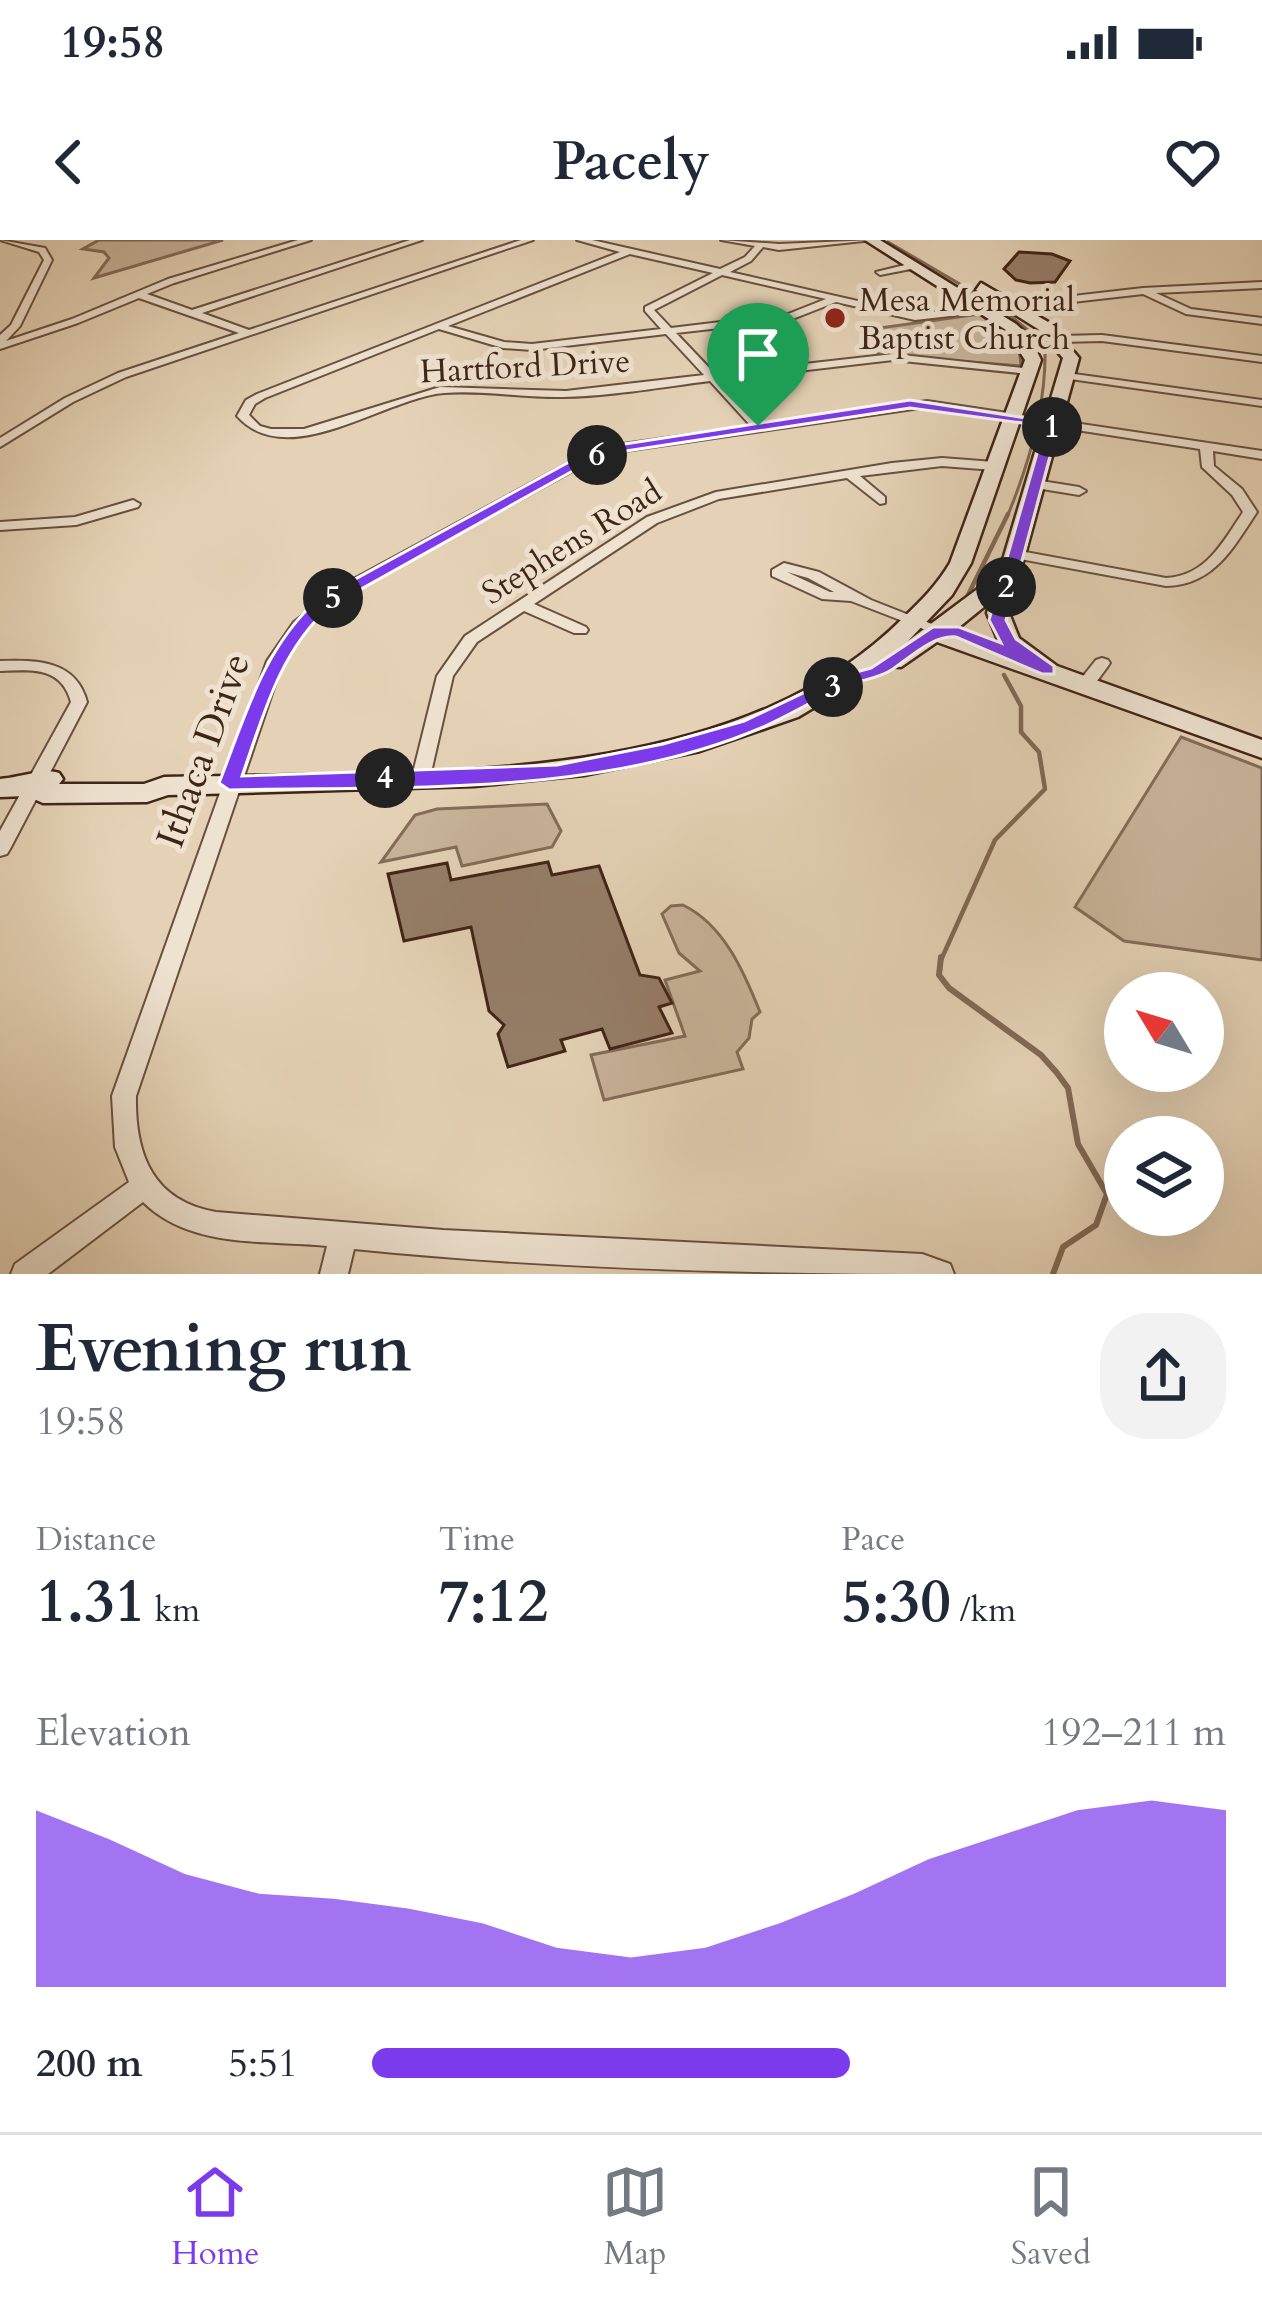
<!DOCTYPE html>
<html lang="en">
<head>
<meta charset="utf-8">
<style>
  :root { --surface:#fff; --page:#f2f2f3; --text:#1f2937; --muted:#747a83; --line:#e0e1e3; --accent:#7c3aed }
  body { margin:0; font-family:Cardo,serif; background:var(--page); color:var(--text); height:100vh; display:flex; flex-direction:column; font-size:45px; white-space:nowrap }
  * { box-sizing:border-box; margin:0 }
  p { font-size:39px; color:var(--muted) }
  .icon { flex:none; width:66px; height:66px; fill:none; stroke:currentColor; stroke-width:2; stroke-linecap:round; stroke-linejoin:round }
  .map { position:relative; height:1034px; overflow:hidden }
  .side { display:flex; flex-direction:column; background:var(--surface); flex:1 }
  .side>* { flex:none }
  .needle { width:78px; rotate:308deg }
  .fabs { position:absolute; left:1104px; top:732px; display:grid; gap:24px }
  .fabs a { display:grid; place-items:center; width:120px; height:120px; border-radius:50%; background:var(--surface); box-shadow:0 12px 48px #0002; font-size:60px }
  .pin { position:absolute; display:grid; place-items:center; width:102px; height:102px; color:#fff; margin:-123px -51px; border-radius:50% 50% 50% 0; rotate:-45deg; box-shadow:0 0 12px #0007 }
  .pin .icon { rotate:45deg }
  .km { position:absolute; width:60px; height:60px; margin:-30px; border-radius:50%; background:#222; color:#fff; font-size:33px; line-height:60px; text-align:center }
  .round { display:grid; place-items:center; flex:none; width:126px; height:126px; border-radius:48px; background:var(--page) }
  .overview { display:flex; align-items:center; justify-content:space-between; height:204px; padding:0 36px }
  h1 { font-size:66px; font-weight:700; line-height:90px }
  .stats { display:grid; grid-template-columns:repeat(3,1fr); gap:18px; height:204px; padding:12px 36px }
  .stats div { display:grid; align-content:center }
  .stats b { font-size:60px; font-weight:700 }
  .stats small { font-size:33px; font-weight:400 }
  .stats p { font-size:33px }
  .chart { height:336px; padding:24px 36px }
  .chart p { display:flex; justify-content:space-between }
  .chart svg { width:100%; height:216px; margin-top:12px; fill:var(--accent); opacity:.7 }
  ul { padding:0 36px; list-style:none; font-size:39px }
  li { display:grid; grid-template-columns:192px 144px 1fr; align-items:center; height:90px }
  li i { height:30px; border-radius:15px; background:var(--accent) }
  .status { display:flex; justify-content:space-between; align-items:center; height:84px; padding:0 60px; background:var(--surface); direction:ltr }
  .status svg { height:33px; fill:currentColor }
  header { display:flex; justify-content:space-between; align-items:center; height:156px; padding:0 36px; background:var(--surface); font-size:54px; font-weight:700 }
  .tabs { display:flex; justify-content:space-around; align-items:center; height:168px; border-top:3px solid var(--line); background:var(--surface); font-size:33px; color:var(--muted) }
  .tabs a { display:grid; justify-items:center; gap:6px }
  .tabs .current { color:var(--accent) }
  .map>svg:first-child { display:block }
  .green { fill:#c9b49b; stroke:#846c58; stroke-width:3 }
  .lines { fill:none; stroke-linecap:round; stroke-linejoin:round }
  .stream-far2 { stroke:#816956; stroke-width:3 }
  .stream-far1 { stroke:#816956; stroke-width:4.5 }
  .stream { stroke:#816956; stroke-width:6 }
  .building { fill:#967e69; stroke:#402416; stroke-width:3 }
  .street-casing { stroke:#69503e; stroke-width:4 }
  .secondary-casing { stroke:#402416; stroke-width:5 }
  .street { fill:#eee2d0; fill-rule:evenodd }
  .secondary { fill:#eee2d0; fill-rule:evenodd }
  .route { fill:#7c3aed; stroke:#fff; stroke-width:3; fill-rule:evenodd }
  .poi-dot { fill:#8f2418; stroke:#eee2d0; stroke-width:4.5 }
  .labels { text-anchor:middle; stroke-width:10; stroke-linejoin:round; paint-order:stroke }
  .far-poi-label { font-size:33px; fill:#402416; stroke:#eee2d0; text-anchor:start }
  .far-street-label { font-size:33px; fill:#402416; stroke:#eee2d0 }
  .street-label { font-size:39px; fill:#402416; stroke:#eee2d0 }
</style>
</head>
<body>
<div class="status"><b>19:58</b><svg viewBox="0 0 49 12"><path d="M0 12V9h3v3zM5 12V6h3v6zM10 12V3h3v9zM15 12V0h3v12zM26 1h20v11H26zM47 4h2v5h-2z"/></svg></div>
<header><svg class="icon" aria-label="back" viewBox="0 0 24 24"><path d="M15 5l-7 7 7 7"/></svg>Pacely<svg class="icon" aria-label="heart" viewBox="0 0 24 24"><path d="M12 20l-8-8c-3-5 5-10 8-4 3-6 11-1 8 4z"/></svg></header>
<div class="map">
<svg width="1262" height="1034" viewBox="0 0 1262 1034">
  <rect width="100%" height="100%" fill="#e5d2b6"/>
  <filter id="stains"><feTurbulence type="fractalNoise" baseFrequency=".00167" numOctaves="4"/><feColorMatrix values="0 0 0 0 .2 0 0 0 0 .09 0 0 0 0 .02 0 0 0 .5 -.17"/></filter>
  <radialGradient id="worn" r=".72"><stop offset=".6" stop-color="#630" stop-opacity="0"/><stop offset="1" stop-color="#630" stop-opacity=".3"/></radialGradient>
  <g class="green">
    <path d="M99 0H223L94 38 109 18 104 12 83 9Z"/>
    <path d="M980 74 1019 105 1021 126 879 115 869 97 872 89Z"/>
    <path d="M1181 497 1262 528V720L1124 701 1075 667Z"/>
    <path d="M547 564 561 591 552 607 462 626 456 607 381 622 415 575 437 569Z"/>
    <path d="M683 665C724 685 744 732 760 772L752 779 749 798 737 812 743 829 604 860 591 815 685 796 665 740 700 731 679 713 662 674 671 666Z"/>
  </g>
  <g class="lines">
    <g class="stream-far2">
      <path d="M888 2 994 64"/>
      <path d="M1007 277C1030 222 1047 164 1045 104L1007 73"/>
    </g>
    <g class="stream-far1">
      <path d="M967 357 1008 274"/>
      <path d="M941 720 995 600 1045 549 1039 512 1021 492V466L1004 435"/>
    </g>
    <path class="stream" d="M941 717 939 735 949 748 1041 815 1057 833 1068 848 1078 904 1107 954 1096 985 1063 1007 1053 1034"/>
  </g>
  <g class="building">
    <path d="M1019 12 1052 14 1070 21 1055 42 1030 43 1016 40 1004 29Z"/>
    <path d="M548 622 552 635 599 626 640 735 659 738 672 763 659 767 672 793 610 809 602 789 561 800 565 811 508 827 498 794 504 785 489 771 471 687 404 701 388 634 447 623 451 640Z"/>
  </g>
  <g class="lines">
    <defs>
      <g id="street">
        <path d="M0 0 45 8 52 20 20 86 6 101 72 79 168 39 298 0H311L174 43 147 54 192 70 410 0H422L202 73 249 90 521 0H533L126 137 73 162 0 207V198L65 158 118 133 239 93 139 58 78 83 0 109V95L11 85 44 20 39 12Z"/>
        <path d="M577 0H592L720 29 745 17 755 6 721 0 779 4 873 0 779 10 763 7 751 21 730 32 915 74 1143 48 1262 42V48L1156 53 1191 69 1262 78V84L1186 74 1143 54 915 80 836 62 790 80 676 93 715 134 893 114 1033 129V133L1029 134 893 120 721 140 763 184 927 161 1262 211V219L1213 211 1214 226 1242 249 1257 272C1233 308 1214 345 1166 346L1009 317 1007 314 1014 310 1166 338C1206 336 1223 302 1243 272L1232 255 1202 227 1200 209 927 167 625 211 578 228 349 353 305 388 283 421 136 856C135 915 153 961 216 972L443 990 922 1014 950 1024 954 1034C756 1034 550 1029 354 1009L348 1034H320L327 1006C265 1000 191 1009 143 962L48 1034H11L15 1024 129 942 115 907 112 856 267 421 294 382 339 347 570 222 623 204 751 186 710 141C662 147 612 156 563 157 524 158 483 150 444 153 384 158 288 233 237 176L246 160 257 154 620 12ZM630 14 713 33 645 67V71L661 89 532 104 504 102 448 86ZM722 35 826 59 788 74 671 88 654 70ZM439 89 503 108 532 110 666 94 704 135 566 151 440 147 304 189H271L260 186 249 175 255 164 265 158Z"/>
        <path d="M913 23 916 28 880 35 876 32Z"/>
        <path d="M1102 95 1262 116V122L1102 101 1060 102 1055 99 1060 96Z"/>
        <path d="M1067 133 1262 160V166L1063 138 1062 136Z"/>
        <path d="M942 218 994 222 1000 226 994 230 942 226 860 236 885 257V263L880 264 847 238 719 259 657 283 534 364 586 387 588 390 586 393H574L524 371 477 402 453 436 430 537 421 543 412 537 437 436 465 396 647 277 716 252 892 223Z"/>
        <path d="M1035 240 1079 247 1086 251 1079 255 1030 247V241Z"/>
        <path d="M133 260 140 264 138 267 76 285 0 290V282L75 277Z"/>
        <path d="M784 323 819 332 871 360 947 390 939 395 851 361 822 359 772 336V330ZM787 332 808 338 834 352H830Z"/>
        <path d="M1102 418 1108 420 1110 423 1108 426 1092 448H1080L1078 444 1080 440 1096 420Z"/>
        <path d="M0 421C37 420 76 420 87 462L10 609 7 614 0 616V591L71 462C61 426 31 430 0 431Z"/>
      </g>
      <path id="secondary" d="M865 0H880L1016 84 1030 97 1041 120 971 323 952 355 908 401 999 333 1063 118 1038 89 976 50 981 43 1048 82 1079 118 1009 373 1019 398 1057 426 1262 500V518L937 402 901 427 883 426 798 477 700 511 584 535 474 546 168 555 147 562 43 563 27 556 0 557V539C18 538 43 528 59 533L63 539 59 544H144L164 537C396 531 728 555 903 378 921 361 937 345 950 323L1025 120 1006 90ZM990 362 987 373 1001 407 953 392Z"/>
    </defs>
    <use href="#street" class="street-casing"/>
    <use href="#secondary" class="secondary-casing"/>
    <use href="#street" class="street"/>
    <use href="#secondary" class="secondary"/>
  </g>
  <path class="route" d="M910 160 1059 183 1006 380 1016 399 1054 426V434H1042L956 397C933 395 912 416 893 429 880 438 866 439 851 444 820 456 791 475 761 488 599 557 401 546 229 550L219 543C245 477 263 409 317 360L569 222 618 205ZM910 168 1045 186 989 380 1001 403 959 387H933L871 428 837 437 744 481 663 504 557 525 242 536C264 474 279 413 329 367L578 228 626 211Z"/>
  <circle class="poi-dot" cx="835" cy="78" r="12"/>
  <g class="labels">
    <g class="far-poi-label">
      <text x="859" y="71">Mesa Memorial<tspan x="859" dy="38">Baptist Church</tspan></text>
    </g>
    <g class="far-street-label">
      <text transform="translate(525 125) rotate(-3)" y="12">Hartford Drive</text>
      <text transform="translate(571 301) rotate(-32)" y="12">Stephens Road</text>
    </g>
    <g class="street-label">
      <text transform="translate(202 510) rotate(-70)" y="14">Ithaca Drive</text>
    </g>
  </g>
  <rect width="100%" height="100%" filter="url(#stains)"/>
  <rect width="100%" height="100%" fill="url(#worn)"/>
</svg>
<div class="fabs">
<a><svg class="needle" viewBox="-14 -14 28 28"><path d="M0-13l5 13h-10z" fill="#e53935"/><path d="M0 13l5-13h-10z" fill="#747a83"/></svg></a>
<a><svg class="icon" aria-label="layers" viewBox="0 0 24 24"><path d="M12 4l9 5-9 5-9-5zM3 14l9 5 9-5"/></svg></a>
</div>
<div class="pin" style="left:758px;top:186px;background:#1e9e55"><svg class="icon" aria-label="arrive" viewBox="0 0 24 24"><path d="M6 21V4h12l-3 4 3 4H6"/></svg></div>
<b class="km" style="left:1052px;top:187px">1</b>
<b class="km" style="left:1006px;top:347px">2</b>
<b class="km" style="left:833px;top:447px">3</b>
<b class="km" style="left:385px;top:538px">4</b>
<b class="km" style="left:333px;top:358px">5</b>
<b class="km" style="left:597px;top:215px">6</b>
</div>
<section class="side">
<div class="overview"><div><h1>Evening run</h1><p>19:58</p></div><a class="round"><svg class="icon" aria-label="share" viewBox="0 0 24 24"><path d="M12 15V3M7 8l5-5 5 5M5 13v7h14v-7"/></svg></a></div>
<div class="stats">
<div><p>Distance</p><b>1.31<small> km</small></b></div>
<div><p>Time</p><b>7:12</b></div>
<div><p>Pace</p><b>5:30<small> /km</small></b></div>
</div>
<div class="chart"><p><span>Elevation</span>192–211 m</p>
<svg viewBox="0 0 160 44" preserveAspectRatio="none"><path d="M0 44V8L10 14L20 21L30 25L40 26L50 28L60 31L70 36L80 38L90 36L100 31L110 25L120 18L130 13L140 8L150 6L160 8V44z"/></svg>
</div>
<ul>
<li><b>200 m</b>5:51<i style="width:56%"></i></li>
</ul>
</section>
<nav class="tabs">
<a class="current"><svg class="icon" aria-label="home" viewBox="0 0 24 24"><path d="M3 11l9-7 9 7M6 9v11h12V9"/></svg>Home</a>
<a><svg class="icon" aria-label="map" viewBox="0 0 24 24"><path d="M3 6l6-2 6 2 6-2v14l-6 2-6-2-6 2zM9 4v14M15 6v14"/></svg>Map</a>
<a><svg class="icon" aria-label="saved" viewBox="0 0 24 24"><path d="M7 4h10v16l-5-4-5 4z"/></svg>Saved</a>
</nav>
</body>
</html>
